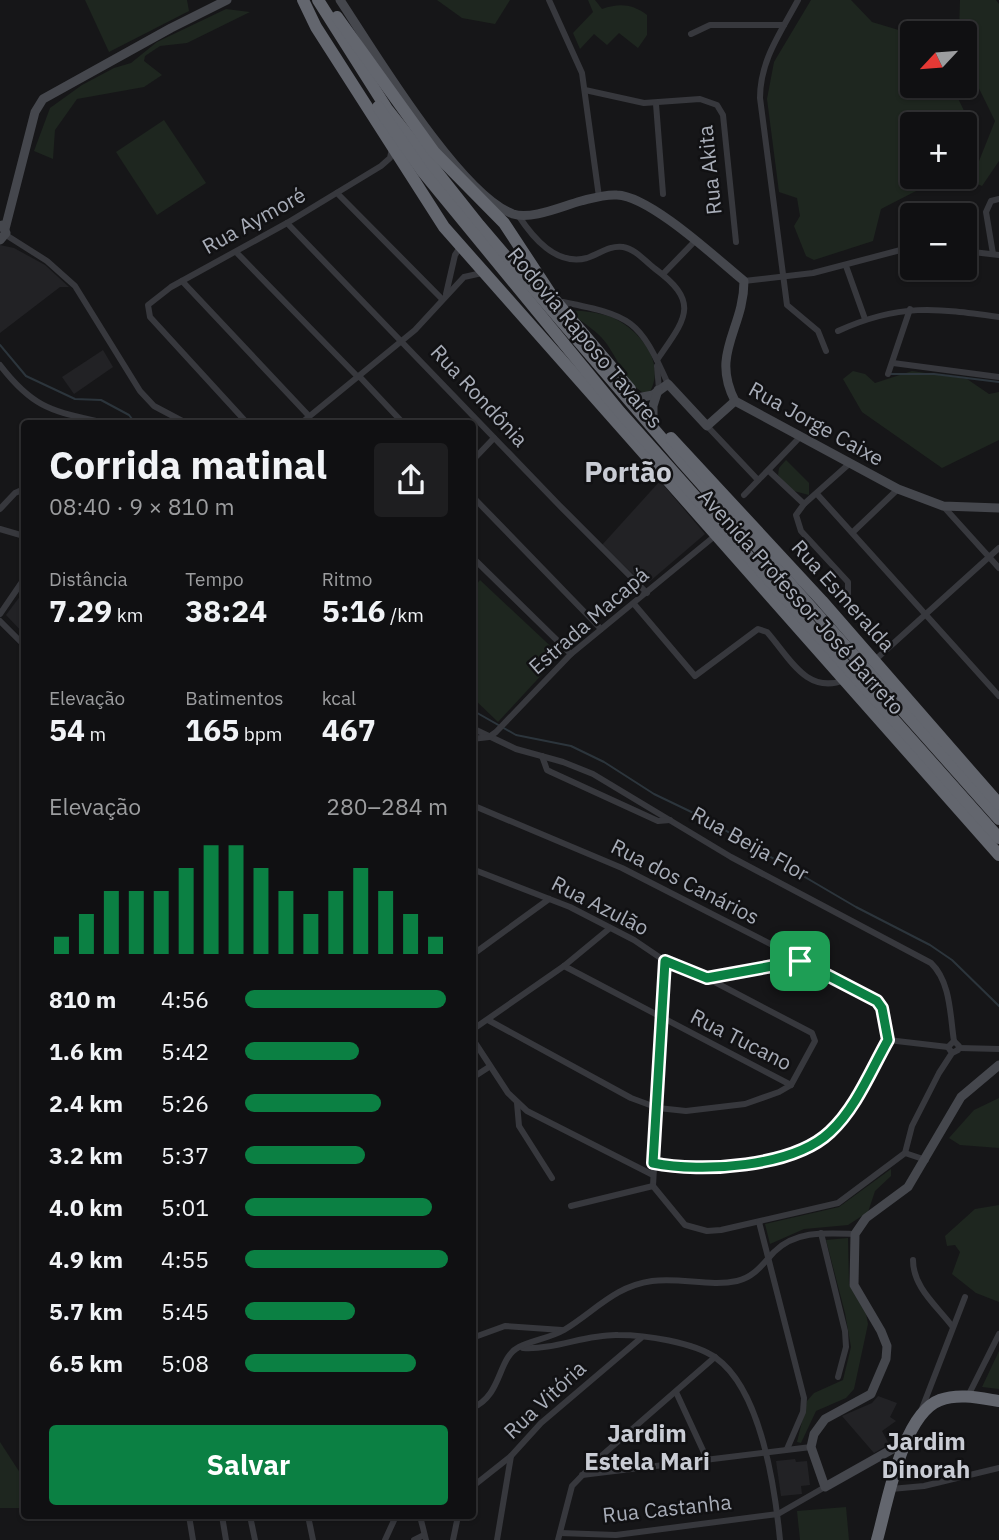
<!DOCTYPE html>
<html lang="pt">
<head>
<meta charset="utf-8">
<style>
  :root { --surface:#101012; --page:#1e1e20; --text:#f1f3f6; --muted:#9c9d9f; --line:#303032; --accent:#0b8043 }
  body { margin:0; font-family:"IBM Plex Sans",sans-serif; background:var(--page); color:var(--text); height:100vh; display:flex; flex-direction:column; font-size:26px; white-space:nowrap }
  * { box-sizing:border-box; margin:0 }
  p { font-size:23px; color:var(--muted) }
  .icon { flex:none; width:38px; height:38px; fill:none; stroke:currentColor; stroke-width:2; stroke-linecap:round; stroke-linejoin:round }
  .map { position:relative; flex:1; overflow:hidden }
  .sheet { position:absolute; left:21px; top:420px; width:455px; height:1099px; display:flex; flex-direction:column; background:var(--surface); border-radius:7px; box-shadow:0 2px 5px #0004,0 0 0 2px var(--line) }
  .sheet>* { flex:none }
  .needle { width:46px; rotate:244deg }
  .fabs { position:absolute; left:900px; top:21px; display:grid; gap:14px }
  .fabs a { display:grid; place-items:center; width:77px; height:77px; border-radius:7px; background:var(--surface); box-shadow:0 2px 5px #0004,0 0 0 2px var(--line); font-size:35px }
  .pin { position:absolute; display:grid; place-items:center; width:60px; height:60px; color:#fff; margin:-30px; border-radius:14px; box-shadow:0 4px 10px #0006 }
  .round { display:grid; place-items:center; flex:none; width:74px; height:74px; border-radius:7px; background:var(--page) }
  .headline { display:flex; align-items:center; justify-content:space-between; height:119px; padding:0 28px }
  h1 { font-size:38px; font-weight:800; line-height:52px }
  .stats { display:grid; grid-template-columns:repeat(3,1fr); gap:10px; height:119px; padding:7px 28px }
  .stats div { display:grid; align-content:center }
  .stats b { font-size:30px; font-weight:800 }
  .stats small { font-size:19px; font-weight:400 }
  .stats p { font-size:19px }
  .chart { height:196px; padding:14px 28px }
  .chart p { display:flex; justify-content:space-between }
  .chart svg { width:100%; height:126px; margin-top:7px; stroke:var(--accent); stroke-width:6 }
  .primary-button { display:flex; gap:14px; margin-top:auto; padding:14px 28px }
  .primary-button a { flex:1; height:80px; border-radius:7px; background:var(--accent); color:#fff; font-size:28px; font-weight:800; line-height:80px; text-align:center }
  ul { padding:0 28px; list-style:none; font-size:23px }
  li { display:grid; grid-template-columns:112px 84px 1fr; align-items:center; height:52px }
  li i { height:18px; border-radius:9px; background:var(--accent) }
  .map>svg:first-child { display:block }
  .built { fill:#222225 }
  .green { fill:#1e261f }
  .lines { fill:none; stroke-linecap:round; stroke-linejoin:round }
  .stream { stroke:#2c353c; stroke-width:2 }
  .street { stroke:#37383d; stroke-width:6 }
  .secondary { stroke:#45474d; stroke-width:9 }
  .highway { stroke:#63666e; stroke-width:12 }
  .route-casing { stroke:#fff; stroke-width:14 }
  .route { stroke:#0b8043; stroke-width:9 }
  .labels { text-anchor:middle; stroke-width:5; stroke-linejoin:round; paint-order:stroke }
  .street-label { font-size:21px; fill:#a8adb8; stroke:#111113 }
  .quarter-label { font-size:24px; font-weight:bold; fill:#c9ccd4; stroke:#111113 }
  .district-label { font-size:28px; font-weight:bold; fill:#c9ccd4; stroke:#111113 }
</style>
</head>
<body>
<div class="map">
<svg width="999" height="1540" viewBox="0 0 999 1540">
  <rect width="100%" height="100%" fill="#161618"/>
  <g class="built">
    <path d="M0 245 14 248 45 265 69 287H60L0 333Z"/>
    <path d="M103 350 113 367 74 394 62 377Z"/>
    <path d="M660 481 705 534 649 582 639 580 602 545Z"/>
    <path d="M24 591V634L6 615Z"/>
    <path d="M878 1396 897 1403 890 1417 896 1421 882 1431 889 1444 874 1453 842 1416 872 1403Z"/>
    <path d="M795 1459 796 1462 807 1461 810 1485 801 1486 802 1494 781 1496 776 1461Z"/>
  </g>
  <g class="green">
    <path d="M85 0H187L189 11 109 52Z"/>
    <path d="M437 0H510L495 24 462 18Z"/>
    <path d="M588 0H595L602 9C620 3 632 4 647 15V35L638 48 619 33 607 45 594 34 580 49 573 33 593 12Z"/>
    <path d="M811 0H851L872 22 912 34V86H952L968 119 964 137V124H912V177H957L954 190 916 191 881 209 873 241 814 260 806 256 794 226 800 216 797 198 779 192 767 99 774 62Z"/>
    <path d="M960 0H996L999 4V161L982 186 971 181 995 121 964 58V33H959Z"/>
    <path d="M226 9 250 12 187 43 160 46 145 56 144 61 162 75 144 87 77 99 55 130 53 159 34 151 50 108 82 85 114 68 131 63 157 42Z"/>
    <path d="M164 120 206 183 157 215 116 152Z"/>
    <path d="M568 310C583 311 597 312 611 317 638 328 667 362 650 392L645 394C622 381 616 350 598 334 588 325 577 319 568 310Z"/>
    <path d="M853 371 865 374 875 383 912 371 967 379 989 394 999 392V440L942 468 862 412 843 379Z"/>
    <path d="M786 460 809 483V495L790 490 778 475 779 468Z"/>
    <path d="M480 580 560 655 498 722 473 698V588Z"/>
    <path d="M999 1098V1148L960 1145 949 1138 974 1110Z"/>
    <path d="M891 1169V1176L875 1191 868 1212 848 1225 804 1229 770 1244 765 1224 839 1207Z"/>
    <path d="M999 1205V1302L976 1293 952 1274 960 1252 955 1245 947 1246 945 1236 975 1209Z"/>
    <path d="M848 1238 849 1285 866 1314 868 1324 854 1389 846 1398 816 1411 801 1443 797 1442 807 1401 814 1393 843 1380 851 1347 845 1313 826 1240Z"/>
    <path d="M999 1351V1389L982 1387Z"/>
    <path d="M0 1442 24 1479V1508H0Z"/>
    <path d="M846 1507 849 1540H800L797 1511Z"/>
  </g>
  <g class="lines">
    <g class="stream">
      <path d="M0 345 26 376 75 399 101 400 129 415 136 424"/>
      <path d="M889 374H934L999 382"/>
      <path d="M472 710 516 735 571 746 604 762 654 794 706 819 856 907 930 945 952 960 999 1006"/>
    </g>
    <g class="street">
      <path d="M549 0 582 73 599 197"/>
      <path d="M798 0C781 32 760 60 760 98L787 305 818 331 826 351"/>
      <path d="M691 34 710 25H784"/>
      <path d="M585 90 644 103 700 99 717 105 723 115 736 242"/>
      <path d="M656 104 663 194"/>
      <path d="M337 193 442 299"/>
      <path d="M518 215C533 238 556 266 587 258 599 254 610 245 623 247 635 249 645 261 654 268 702 303 685 319 657 360"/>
      <path d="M287 223 559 505 647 593"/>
      <path d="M6 235 47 261 75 286 140 391 154 406 188 424"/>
      <path d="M964 251 999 255"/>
      <path d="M236 252 358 377"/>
      <path d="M993 254 986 212 991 201 999 199"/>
      <path d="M846 266 865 319"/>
      <path d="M663 274 695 241"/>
      <path d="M182 281 309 416"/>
      <path d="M744 281 813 273 912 247"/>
      <path d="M446 294 455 255 461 246"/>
      <path d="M563 302C632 316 639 319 668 384"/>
      <path d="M838 331C899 303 936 308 999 317"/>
      <path d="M893 363 999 377"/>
      <path d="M0 365C36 412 56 411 109 424"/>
      <path d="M657 366 659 389"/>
      <path d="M888 374 910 309"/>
      <path d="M359 376 404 424"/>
      <path d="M248 424 150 317 148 305 171 287 287 223 381 166 390 158 392 148"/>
      <path d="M300 424 415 330 464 277 482 273"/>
      <path d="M707 426 758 480"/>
      <path d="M472 461 494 438"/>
      <path d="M769 471 804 504"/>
      <path d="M817 494 999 696"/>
      <path d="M744 495 801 436"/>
      <path d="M472 496 601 629"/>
      <path d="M943 506 999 568"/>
      <path d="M0 509 15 493 24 489"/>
      <path d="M0 529 24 536"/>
      <path d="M853 532 898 489"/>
      <path d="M472 557 571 654"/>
      <path d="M842 602 848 594V582L801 531 796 515 804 504 849 464"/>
      <path d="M634 604 695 676 758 629 767 632C790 658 806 695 845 680"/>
      <path d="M0 614 24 579"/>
      <path d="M0 621 24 645"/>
      <path d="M875 660 999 548"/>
      <path d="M472 728 516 749 563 762 593 774 731 857 931 963C951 982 950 1016 954 1041"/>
      <path d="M472 739 489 737 496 732 571 654 716 535"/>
      <path d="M542 756 547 770 551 772 658 821 670 820"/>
      <path d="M472 805 622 868 870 995 882 1008 888 1040C871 1070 855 1108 830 1132 793 1167 701 1173 653 1163"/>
      <path d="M472 869 570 907 634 940 665 961 707 978 812 1033 815 1041 791 1085 779 1092 745 1104 686 1111 658 1108 631 1098 488 1020"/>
      <path d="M472 955 549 899"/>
      <path d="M665 961 653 1186 685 1225 707 1231 721 1230 838 1203 905 1153 912 1126 939 1073 952 1053 958 1050 959 1046 954 1041 948 1047 952 1053"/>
      <path d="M564 966 791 1085"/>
      <path d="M709 978 800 961"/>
      <path d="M472 1030 564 966 610 928"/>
      <path d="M472 1038 508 1093 527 1111 653 1175"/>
      <path d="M888 1040 948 1047"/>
      <path d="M959 1048 999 1049"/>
      <path d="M472 1078 489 1067"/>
      <path d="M517 1103 519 1126 552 1178"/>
      <path d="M905 1153 926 1160"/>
      <path d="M571 1206 653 1186"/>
      <path d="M759 1222 804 1398 803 1412 787 1449"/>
      <path d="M821 1233 845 1331 846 1347 838 1377"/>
      <path d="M913 1260C913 1287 936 1305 952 1326"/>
      <path d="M472 1338 505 1326 562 1330"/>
      <path d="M523 1348C555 1350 586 1334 618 1335 645 1335 694 1342 716 1358 761 1390 775 1488 780 1540"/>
      <path d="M676 1392 707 1459"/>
      <path d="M968 1396 999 1334"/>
      <path d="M472 1408C503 1395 497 1358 519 1347 533 1340 550 1338 564 1330 595 1311 615 1286 652 1281 680 1277 710 1287 737 1281 754 1277 763 1264 774 1252 796 1230 827 1233 855 1234"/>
      <path d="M921 1411 965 1297"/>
      <path d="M582 1475 811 1447"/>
      <path d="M472 1487 511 1456 541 1423 641 1338"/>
      <path d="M891 1489 924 1486 999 1468"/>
      <path d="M189 1516 193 1540"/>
      <path d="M222 1516 226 1540"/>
      <path d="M250 1516 255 1540"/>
      <path d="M308 1516 313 1540"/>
      <path d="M420 1516 426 1540"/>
      <path d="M560 1533 616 1535 778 1514 825 1487"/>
      <path d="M385 1540 396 1516"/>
      <path d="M414 1540 424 1535"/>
      <path d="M453 1540 458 1516"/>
      <path d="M497 1540 511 1456"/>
      <path d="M558 1540 572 1486 599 1458 715 1357"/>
    </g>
    <g class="secondary">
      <path d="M340 0C373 50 460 195 513 214 532 220 562 206 581 201 593 198 605 194 617 195 650 196 717 259 744 281 744 329 710 353 735 401L898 489 943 506 999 508"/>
      <path d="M5 229 35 112 43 99 171 28 227 0"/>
      <path d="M0 240 6 233 2 225"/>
      <path d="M637 398 653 395 668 384 707 426 735 401"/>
      <path d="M653 419V406L658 390"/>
      <path d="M905 1442 825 1487 811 1447 814 1434 825 1419 871 1394 886 1359 887 1346 881 1331 854 1285 855 1234 866 1218 908 1187 961 1097 999 1065"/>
    </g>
    <g class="highway">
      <path d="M303 0 316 27 444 227 999 855"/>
      <path d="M318 0 387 109 479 225 682 462 999 819"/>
      <path d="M337 17 434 152 504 223 554 299 630 389"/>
      <path d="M378 107 423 172 620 412 999 838"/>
      <path d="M671 438 822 601 999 804"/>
      <path d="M877 1540C887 1505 902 1414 940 1400 959 1393 980 1398 999 1401"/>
    </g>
  </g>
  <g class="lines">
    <defs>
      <path id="route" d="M665 961 707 978 800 961 877 1001 882 1008 888 1040C871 1070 856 1108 830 1132 793 1167 702 1173 653 1163Z"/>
    </defs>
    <use href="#route" class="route-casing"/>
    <use href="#route" class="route"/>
  </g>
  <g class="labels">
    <g class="street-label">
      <text transform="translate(710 170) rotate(-96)" y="7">Rua Akita</text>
      <text transform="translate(254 221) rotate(-29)" y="7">Rua Aymoré</text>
      <text transform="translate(585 338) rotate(50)" y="7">Rodovia Raposo Tavares</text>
      <text transform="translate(479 396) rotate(47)" y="7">Rua Rondônia</text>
      <text transform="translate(816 424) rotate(29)" y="7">Rua Jorge Caixe</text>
      <text transform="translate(843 596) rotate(48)" y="7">Rua Esmeralda</text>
      <text transform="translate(801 602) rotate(48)" y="7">Avenida Professor José Barreto</text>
      <text transform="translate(589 621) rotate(-41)" y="7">Estrada Macapá</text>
      <text transform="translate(750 844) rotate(29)" y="7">Rua Beija Flor</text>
      <text transform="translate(685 882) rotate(27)" y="7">Rua dos Canários</text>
      <text transform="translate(600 906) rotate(27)" y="7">Rua Azulão</text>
      <text transform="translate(741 1040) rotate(27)" y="7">Rua Tucano</text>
      <text transform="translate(545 1400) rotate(-43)" y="7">Rua Vitória</text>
      <text transform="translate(667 1509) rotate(-6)" y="7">Rua Castanha</text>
    </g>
    <g class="quarter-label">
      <text x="647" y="1442">Jardim<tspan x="647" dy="28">Estela Mari</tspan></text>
      <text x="926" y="1450">Jardim<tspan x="926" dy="28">Dinorah</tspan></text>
    </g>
    <g class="district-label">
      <text x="628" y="482">Portão</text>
    </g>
  </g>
</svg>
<div class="fabs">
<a><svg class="needle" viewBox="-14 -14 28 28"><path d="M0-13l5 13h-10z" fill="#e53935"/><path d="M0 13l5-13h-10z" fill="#9c9d9f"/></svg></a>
<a>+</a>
<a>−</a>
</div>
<div class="pin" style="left:800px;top:961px;background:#1e9e55"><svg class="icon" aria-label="arrive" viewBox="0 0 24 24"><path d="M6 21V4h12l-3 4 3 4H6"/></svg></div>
<section class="sheet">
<div class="headline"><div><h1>Corrida matinal</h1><p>08:40 · 9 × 810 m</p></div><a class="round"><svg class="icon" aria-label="share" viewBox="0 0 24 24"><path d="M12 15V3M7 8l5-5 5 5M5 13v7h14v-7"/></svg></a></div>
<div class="stats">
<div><p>Distância</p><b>7.29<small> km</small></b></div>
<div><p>Tempo</p><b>38:24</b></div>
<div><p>Ritmo</p><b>5:16<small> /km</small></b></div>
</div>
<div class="stats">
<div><p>Elevação</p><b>54<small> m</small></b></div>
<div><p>Batimentos</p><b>165<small> bpm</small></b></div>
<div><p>kcal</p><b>467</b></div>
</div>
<div class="chart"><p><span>Elevação</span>280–284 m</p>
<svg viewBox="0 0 160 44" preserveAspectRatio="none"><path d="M5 44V38M15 44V30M25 44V22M35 44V22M45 44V22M55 44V14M65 44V6M75 44V6M85 44V14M95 44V22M105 44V30M115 44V22M125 44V14M135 44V22M145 44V30M155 44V38"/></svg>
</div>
<ul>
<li><b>810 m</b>4:56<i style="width:99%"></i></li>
<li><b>1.6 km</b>5:42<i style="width:56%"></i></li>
<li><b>2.4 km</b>5:26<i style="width:67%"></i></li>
<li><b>3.2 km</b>5:37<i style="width:59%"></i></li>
<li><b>4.0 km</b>5:01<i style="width:92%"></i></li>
<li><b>4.9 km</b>4:55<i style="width:100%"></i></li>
<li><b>5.7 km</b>5:45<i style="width:54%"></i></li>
<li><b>6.5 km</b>5:08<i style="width:84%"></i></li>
</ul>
<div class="primary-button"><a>Salvar</a></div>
</section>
</div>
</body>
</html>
